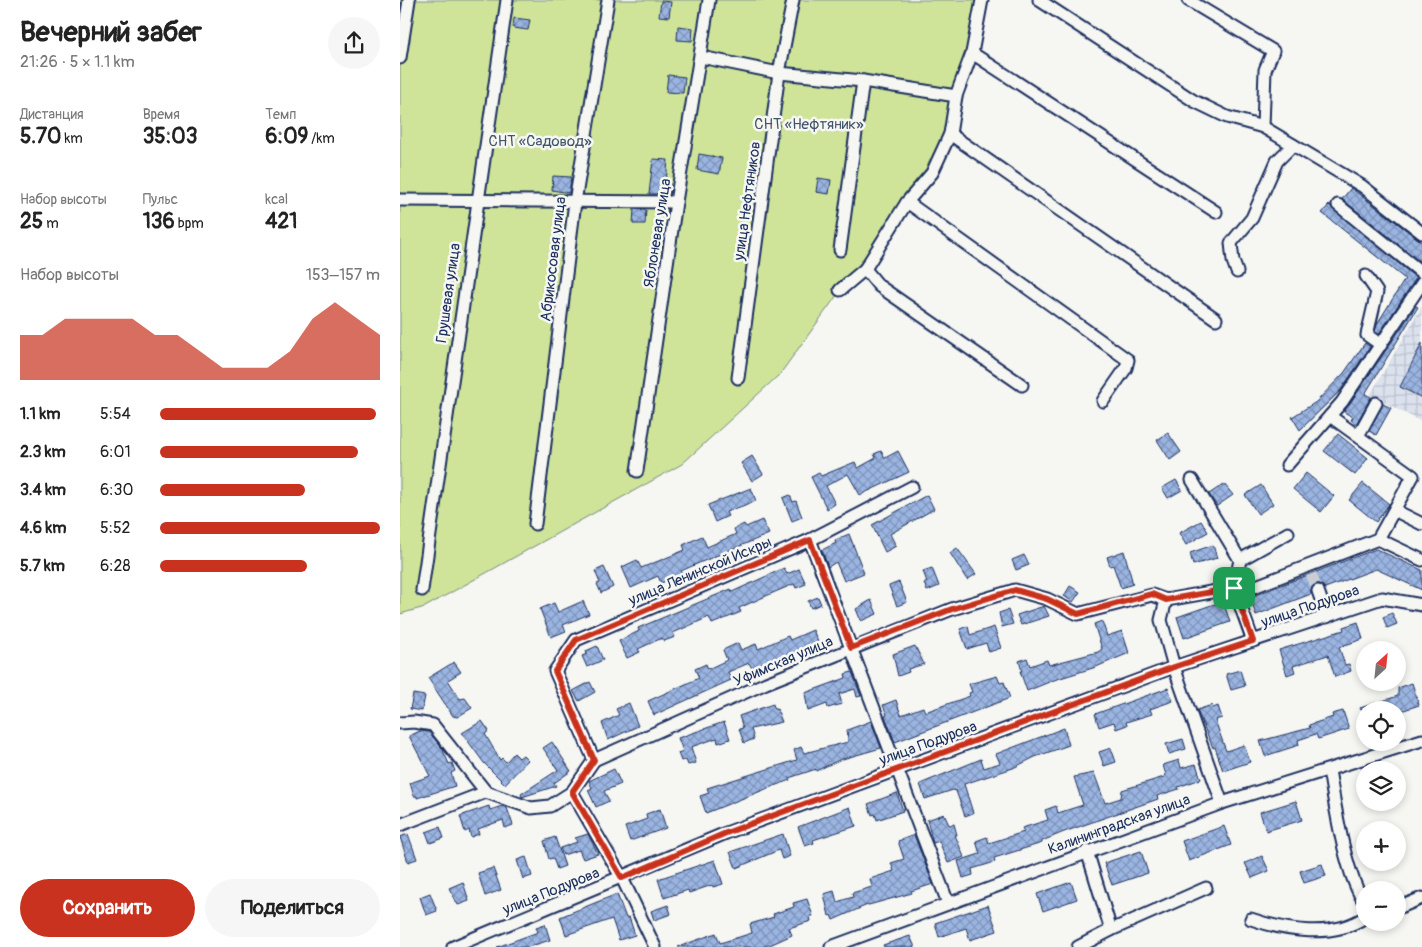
<!DOCTYPE html>
<html lang="ru">
<head>
<meta charset="utf-8">
<style>
  :root { --surface:#fff; --page:#f6f6f6; --text:#222; --muted:#767676; --accent:#c8321e }
  body { margin:0; font-family:Pangolin,sans-serif; background:var(--page); color:var(--text); height:100vh; display:flex; flex-direction:column; font-size:19px; white-space:nowrap }
  * { box-sizing:border-box; margin:0 }
  p { font-size:16px; color:var(--muted) }
  .icon { flex:none; width:28px; height:28px; fill:none; stroke:currentColor; stroke-width:2; stroke-linecap:round; stroke-linejoin:round }
  .map { position:relative; flex:1; overflow:hidden }
  .panel { display:flex; flex-direction:column; background:var(--surface); width:400px }
  .panel>* { flex:none }
  .needle { width:32px; rotate:27deg }
  .tools { position:absolute; left:956px; top:641px; display:grid; gap:10px }
  .tools a { display:grid; place-items:center; width:50px; height:50px; border-radius:50%; background:var(--surface); box-shadow:0 2px 8px #0003; font-size:25px }
  .pin { position:absolute; display:grid; place-items:center; width:42px; height:42px; color:#fff; margin:-21px; border-radius:10px; box-shadow:0 2px 8px #0006 }
  .round { display:grid; place-items:center; flex:none; width:52px; height:52px; border-radius:26px; background:var(--page) }
  .headline { display:flex; align-items:center; justify-content:space-between; height:85px; padding:0 20px }
  h1 { font-size:28px; font-weight:800; line-height:38px }
  .figures { display:grid; grid-template-columns:repeat(3,1fr); gap:8px; height:85px; padding:5px 20px }
  .figures div { display:grid; align-content:center }
  .figures b { font-size:21px; font-weight:800 }
  .figures small { font-size:14px; font-weight:400 }
  .figures p { font-size:14px }
  .chart { height:140px; padding:10px 20px }
  .chart p { display:flex; justify-content:space-between }
  .chart svg { width:100%; height:90px; margin-top:5px; fill:var(--accent); opacity:.7 }
  .primary-button { display:flex; gap:10px; margin-top:auto; padding:10px 20px }
  .primary-button a { flex:1; height:58px; border-radius:30px; background:var(--accent); color:#fff; font-size:20px; font-weight:800; line-height:58px; text-align:center }
  .primary-button a+a { background:var(--page); color:var(--text) }
  ul { padding:0 20px; list-style:none; font-size:16px }
  li { display:grid; grid-template-columns:80px 60px 1fr; align-items:center; height:38px }
  li i { height:12px; border-radius:6px; background:var(--accent) }
  main { display:flex; flex:1; min-height:0 }
  .map>svg:first-child { display:block }
  .industrial { fill:url(#industrial-grid) }
  .garden { fill:#cfe499; stroke:#758a7c }
  .building { fill:url(#building-cross-hatch); stroke:#1b2f5e }
  .lines { fill:none; stroke-linecap:round; stroke-linejoin:round }
  .minor-tunnel { stroke:#caced4; stroke-width:11; stroke-dasharray:11 5.5; stroke-linecap:butt }
  .minor-casing { stroke:#1b2f5e; stroke-width:15 }
  .minor { stroke:#f6f6f2; stroke-width:11 }
  .route-casing { stroke:#fff; stroke-width:10 }
  .route { stroke:#c8321e; stroke-width:6 }
  .labels { text-anchor:middle; stroke-width:5; stroke-linejoin:round; paint-order:stroke }
  .park-label { font-size:15px; fill:#3f536a; stroke:#f6f6f2 }
  .street-label { font-size:15px; fill:#1b2f5e; stroke:#f6f6f2 }
</style>
</head>
<body>
<main>
<section class="panel">
<div class="headline"><div><h1>Вечерний забег</h1><p>21:26 · 5 × 1.1 km</p></div><a class="round"><svg class="icon" aria-label="share" viewBox="0 0 24 24"><path d="M12 15V3M7 8l5-5 5 5M5 13v7h14v-7"/></svg></a></div>
<div class="figures">
<div><p>Дистанция</p><b>5.70<small> km</small></b></div>
<div><p>Время</p><b>35:03</b></div>
<div><p>Темп</p><b>6:09<small> /km</small></b></div>
</div>
<div class="figures">
<div><p>Набор высоты</p><b>25<small> m</small></b></div>
<div><p>Пульс</p><b>136<small> bpm</small></b></div>
<div><p>kcal</p><b>421</b></div>
</div>
<div class="chart"><p><span>Набор высоты</span>153–157 m</p>
<svg viewBox="0 0 160 44" preserveAspectRatio="none"><path d="M0 44V22L10 22L20 14L30 14L40 14L50 14L60 22L70 22L80 30L90 38L100 38L110 38L120 30L130 14L140 6L150 14L160 22V44z"/></svg>
</div>
<ul>
<li><b>1.1 km</b>5:54<i style="width:98%"></i></li>
<li><b>2.3 km</b>6:01<i style="width:90%"></i></li>
<li><b>3.4 km</b>6:30<i style="width:66%"></i></li>
<li><b>4.6 km</b>5:52<i style="width:100%"></i></li>
<li><b>5.7 km</b>6:28<i style="width:67%"></i></li>
</ul>
<div class="primary-button"><a>Сохранить</a><a>Поделиться</a></div>
</section>
<div class="map">
<svg width="1022" height="947" viewBox="0 0 1022 947">
  <defs>
    <pattern id="industrial-grid" width="8" height="8" patternUnits="userSpaceOnUse" patternTransform="scale(1.25)"><rect width="8" height="8" fill="#dbe2ed"/><path d="M0 4h8M4 0v8" fill="none" stroke="#bbc2ce"/></pattern>
    <pattern id="building-cross-hatch" width="8" height="8" patternUnits="userSpaceOnUse" patternTransform="scale(1.25)"><rect width="8" height="8" fill="#9bb5e2"/><path d="M0 0l8 8M0 8l8-8" fill="none" stroke="#7e94ba"/></pattern>
  </defs>
  <rect width="100%" height="100%" fill="#f6f6f2"/>
  <filter id="ink" filterUnits="userSpaceOnUse"><feTurbulence type="fractalNoise" baseFrequency=".02" numOctaves="2"/><feDisplacementMap in="SourceGraphic" scale="10" xChannelSelector="R" yChannelSelector="G"/><feConvolveMatrix kernelMatrix="1 2 1 2 8 2 1 2 1" color-interpolation-filters="sRGB"/></filter>
  <g filter="url(#ink)">
    <path class="industrial" d="M1022 306V422L970 395Z"/>
    <path class="garden" d="M0 0H577C569 49 556 117 534 161L380 374 282 464 25 607 0 614Z"/>
    <g class="building">
      <path d="M261 1 271 2 269 17 259 16Z"/>
      <path d="M114 18 130 20 128 30 113 28Z"/>
      <path d="M278 26 293 28 292 41 277 40Z"/>
      <path d="M268 75 285 77 283 93 266 92Z"/>
      <path d="M299 154 322 158 319 174 297 170Z"/>
      <path d="M253 159 268 160 266 183H270L269 194H249Z"/>
      <path d="M153 176 171 177 169 193 152 190Z"/>
      <path d="M418 178 431 180 429 194 416 192Z"/>
      <path d="M951 188 1022 242V263L942 199Z"/>
      <path d="M929 205 1016 278 979 334 975 332 977 324 1005 279 922 213Z"/>
      <path d="M234 209 246 210 245 224H233Z"/>
      <path d="M1016 306 1018 307 965 394 971 397 956 424 951 420 953 417 944 412Z"/>
      <path d="M965 343 970 347 940 391 900 430 892 417 916 402 944 373Z"/>
      <path d="M1022 343V398L1000 387Z"/>
      <path d="M983 404 991 408 976 435 969 431Z"/>
      <path d="M768 433 781 452 770 460 757 440Z"/>
      <path d="M938 434 968 458 955 475 924 451Z"/>
      <path d="M481 451 485 458 498 451 509 472 460 495 448 474 426 486 435 504 427 509 411 477 419 473 421 476 455 462 458 468 476 458 474 454Z"/>
      <path d="M352 456 363 474 352 481 341 463Z"/>
      <path d="M906 473 934 496 921 512 893 489Z"/>
      <path d="M776 480 782 490 768 498 762 488Z"/>
      <path d="M963 483 989 504 976 522 949 500Z"/>
      <path d="M824 484 833 495 817 506 809 494Z"/>
      <path d="M861 485 873 504 858 514 845 495Z"/>
      <path d="M351 488 356 501 326 512 328 516 315 522 308 505Z"/>
      <path d="M390 495 393 502 396 501 402 517 392 521 383 498Z"/>
      <path d="M527 495 534 509 490 534 496 546 485 552 472 525Z"/>
      <path d="M362 520 369 534 299 563 281 571 283 574 261 583 258 576 231 588 222 567 237 560 241 568 261 560 285 550 283 545 302 536 307 547 336 534 334 529 344 524 346 527Z"/>
      <path d="M801 521 808 532 786 545 779 533Z"/>
      <path d="M449 534 464 573 444 581 436 562 428 567 422 550 436 543 435 540Z"/>
      <path d="M813 545 817 558 793 565 790 553Z"/>
      <path d="M557 548 576 574 567 580 550 553Z"/>
      <path d="M976 549 1022 570V590L976 569 925 588 920 584H915L911 589V594L856 615 850 597Z"/>
      <path d="M724 551 733 584 721 588 713 565 710 566 707 557Z"/>
      <path d="M624 555 629 565 616 570 612 560Z"/>
      <path d="M204 567 213 587 201 593 197 584 200 583 195 571Z"/>
      <path d="M384 568 387 574 399 569 406 584 396 588 394 584 375 592 339 608 341 612 312 624 309 617 273 633 275 637 264 641 262 638 238 649 240 652 227 658 219 641 239 631 238 628 331 589 332 592Z"/>
      <path d="M532 568 539 586 527 591 524 583 527 582 523 571Z"/>
      <path d="M499 582 507 602 497 606 489 586Z"/>
      <path d="M670 586 680 592 673 602 664 596Z"/>
      <path d="M418 597 421 604 411 608 408 601Z"/>
      <path d="M471 600 477 614 461 621 456 609Z"/>
      <path d="M183 601 189 614 163 625 166 631 151 637 140 609 154 603 158 612Z"/>
      <path d="M823 601 830 622 784 638 777 617Z"/>
      <path d="M644 606 649 616 621 625 617 615Z"/>
      <path d="M608 610 613 624 602 627 599 613Z"/>
      <path d="M992 613 997 624 987 628 983 617Z"/>
      <path d="M702 621 707 636 722 631 729 653 696 667 654 680 627 691 620 671H622L619 661 627 658 630 666 647 660 649 665 698 652 702 649 694 624Z"/>
      <path d="M958 622 963 639 939 647 945 665 949 664 951 671 935 677 928 655 893 666 895 672 887 675 879 650 944 630 943 627Z"/>
      <path d="M568 626 570 635 594 627 601 648 589 652 586 643 567 649 560 629Z"/>
      <path d="M413 630 418 642 353 670 349 663 328 672 331 680 254 715 248 701 299 678 295 669 306 664 308 669 327 660 323 650 338 643 341 650 356 644 358 649 388 636 390 640Z"/>
      <path d="M197 646 203 660 187 667 182 656 187 654 186 651Z"/>
      <path d="M515 646 524 664 508 669 509 672 498 676 493 654Z"/>
      <path d="M54 662 61 672 48 680 60 699 65 698 72 708 57 717 53 716 28 678Z"/>
      <path d="M840 670 845 686 831 690 826 674Z"/>
      <path d="M452 672 461 696 457 697 455 689 439 694 442 704 428 708 427 704 408 711 405 693 446 678 445 674Z"/>
      <path d="M597 676 600 683 604 682 610 698 495 742 485 716 487 715 483 705 496 700 501 715 523 707 525 712 570 696 569 693 572 692 569 684Z"/>
      <path d="M190 682 195 692 179 701 173 691Z"/>
      <path d="M1012 683 1019 705 998 712 961 710 960 708 998 696V688Z"/>
      <path d="M768 688 773 701 750 709 752 714 726 722 727 725 716 729 714 722 699 727 695 714Z"/>
      <path d="M13 694 25 696 22 711 10 709Z"/>
      <path d="M229 703 238 726 208 740 202 723 219 715 216 709Z"/>
      <path d="M373 704 375 710 377 709 382 722 351 729 354 739 344 743 339 729 343 728 339 716Z"/>
      <path d="M812 705 813 708 818 706 822 718 815 720 826 751 844 745 850 762 823 771 815 747 813 748 797 710Z"/>
      <path d="M943 711 949 729 918 739 916 734 898 740 899 745 865 756 860 741 910 728 909 725 933 717 932 714Z"/>
      <path d="M82 721 89 731 85 734 100 760 102 758 106 762 114 753 119 758 123 755 128 760 105 784 84 763 62 733Z"/>
      <path d="M471 721 481 748 439 760 416 771V769L389 778 390 780 371 787 306 813 300 796 309 793 307 788 397 760 394 750 401 747 404 753 448 742 447 730Z"/>
      <path d="M324 722 330 739 318 743 317 738 291 747 296 763 288 765 286 760 281 761 278 753 283 751 278 738Z"/>
      <path d="M664 728 669 745 635 757 613 768 564 784 573 813 565 816 556 791 553 790 525 799 520 784 581 759 584 768 600 763 596 754Z"/>
      <path d="M20 731 29 732 42 748 49 764 52 763 55 771 51 773 55 786 17 798V796H14L10 783 30 776 9 736Z"/>
      <path d="M783 739 786 749 769 754 766 744Z"/>
      <path d="M152 742 171 771 154 783 156 786 122 797 121 794 158 770 143 748Z"/>
      <path d="M711 748 716 762 704 766 699 752Z"/>
      <path d="M779 760 781 768 796 764 801 779 778 787 779 789 757 796 758 799 664 832 642 841V843L594 858 595 862 572 869 573 875 563 878 558 861 580 854 576 841 587 837 589 843 624 832 622 828 648 820 645 810 656 806 658 813 683 805 674 777 694 773 705 803 721 798 722 790 764 777 766 775 763 765Z"/>
      <path d="M214 769 221 784 204 791 209 801 196 807 188 790 192 788 189 781Z"/>
      <path d="M497 793 503 811 477 820 475 814 472 815 468 804Z"/>
      <path d="M896 801 902 820 866 831 860 812Z"/>
      <path d="M89 806 90 810 102 806 107 808 113 825 105 828 103 820 78 829 79 834 71 837 69 830 65 832 60 816Z"/>
      <path d="M450 807 456 826 413 840 414 843 405 846 398 827Z"/>
      <path d="M260 809 266 828 230 841 225 827 247 819 246 814Z"/>
      <path d="M544 814 549 825 554 824 557 835H555L564 857 548 863 539 841 533 843 527 820Z"/>
      <path d="M824 826 831 845 789 861 782 841Z"/>
      <path d="M40 827 44 838 30 843 26 832Z"/>
      <path d="M8 834 17 859 8 862 0 837Z"/>
      <path d="M188 834 198 854 183 859 179 850 163 855 160 848 177 842 175 838Z"/>
      <path d="M383 834 390 856 382 859 379 850 336 868 330 852Z"/>
      <path d="M514 835 533 884 511 891 512 893 465 906 433 920 431 915 429 916 424 894 434 891 437 902 453 897 452 893 472 887 470 879 494 871 491 863 504 859 498 841Z"/>
      <path d="M155 837 165 866 157 869 153 858 149 859 144 841Z"/>
      <path d="M741 851 748 873 712 885 704 863Z"/>
      <path d="M862 856 869 871 852 878 845 863Z"/>
      <path d="M126 857 132 876 123 879 117 860Z"/>
      <path d="M315 860 323 884 313 887 312 885 289 893 288 890 264 898 258 879Z"/>
      <path d="M922 864 926 876 904 883 900 871Z"/>
      <path d="M93 868 101 890 85 896 78 873Z"/>
      <path d="M63 882 69 901 58 905 49 888Z"/>
      <path d="M671 882 677 899 643 911 637 894Z"/>
      <path d="M30 893 37 911 26 915 20 897Z"/>
      <path d="M217 894 226 918 229 917 235 935 219 940 212 919 166 935 160 917Z"/>
      <path d="M407 899 413 916H410L411 921 389 928 392 935 372 944 362 947H278L316 933 320 943 352 933 350 924 374 917 373 914 394 907 393 903Z"/>
      <path d="M268 905 271 914 254 920 251 911Z"/>
      <path d="M588 905 597 931 570 940 566 928 539 937 535 923Z"/>
      <path d="M145 924 150 940 128 947H97L138 932 136 927Z"/>
      <path d="M510 936 515 947H484L483 945Z"/>
    </g>
    <g class="lines">
      <path class="minor-tunnel" d="M911 574 918 591"/>
      <defs>
        <g id="minor">
          <path d="M639 0 794 101 827 117 863 127 962 186 1022 233"/>
          <path d="M788 0 873 51 865 70 863 127"/>
          <path d="M572 53 816 212"/>
          <path d="M301 57 379 73 463 81 556 96 550 134 532 173 507 202 465 269 440 290"/>
          <path d="M0 58 9 0"/>
          <path d="M556 96 572 53 582 0"/>
          <path d="M550 134 816 319"/>
          <path d="M0 200 276 202"/>
          <path d="M507 202 728 360 726 368 703 401"/>
          <path d="M938 205 1022 273"/>
          <path d="M440 250 463 81"/>
          <path d="M465 269 479 286 622 385"/>
          <path d="M837 272 833 261 831 243 852 218 877 161 893 145"/>
          <path d="M966 276 977 292 967 335 981 345"/>
          <path d="M338 378 379 73 393 0"/>
          <path d="M958 436 976 403"/>
          <path d="M887 465 942 402 1022 283"/>
          <path d="M237 471 276 202 309 0"/>
          <path d="M792 480 840 560 834 588 853 641"/>
          <path d="M512 487 410 540 176 640 155 671 194 760 366 683 552 609 615 590 647 599 678 614 752 595 766 600 834 588H851L978 539 1013 476 930 416"/>
          <path d="M996 511 1022 524"/>
          <path d="M135 524 175 202 208 0"/>
          <path d="M978 539 1022 560"/>
          <path d="M410 540 548 903"/>
          <path d="M840 560 888 533"/>
          <path d="M22 590 107 0"/>
          <path d="M918 591 927 617"/>
          <path d="M766 600 761 620 774 667 822 803"/>
          <path d="M0 723 14 722 33 725 86 792 131 808 150 806 172 792"/>
          <path d="M194 760 172 792 222 878 255 947"/>
          <path d="M929 770C935 805 945 875 965 903"/>
          <path d="M0 825 86 792"/>
          <path d="M998 908 1022 898"/>
          <path d="M851 919C886 931 933 939 965 917"/>
          <path d="M711 930 806 888"/>
          <path d="M53 947 326 833 774 667 982 598 1022 605"/>
          <path d="M431 947 822 803 1022 740"/>
          <path d="M678 947 711 930 687 851"/>
        </g>
      </defs>
      <use href="#minor" class="minor-casing"/>
      <use href="#minor" class="minor"/>
    </g>
  </g>
  <g class="lines" filter="url(#ink)">
    <defs>
      <path id="route" d="M410 540 451 648 552 609 615 590 647 599 678 614 752 594 766 600 834 588 853 641 774 667 326 833 222 878 172 792 194 760 155 671 176 640Z"/>
    </defs>
    <use href="#route" class="route-casing"/>
    <use href="#route" class="route"/>
  </g>
  <g class="labels">
    <g class="park-label">
      <text x="409" y="129">СНТ «Нефтяник»</text>
      <text x="140" y="146">СНТ «Садовод»</text>
    </g>
    <g class="street-label">
      <text transform="translate(347 201) rotate(-82)" y="5">улица Нефтяников</text>
      <text transform="translate(257 233) rotate(-81)" y="5">Яблоневая улица</text>
      <text transform="translate(153 259) rotate(-83)" y="5">Абрикосовая улица</text>
      <text transform="translate(48 293) rotate(-82)" y="5">Грушевая улица</text>
      <text transform="translate(300 571) rotate(-23)" y="5">улица Ленинской Искры</text>
      <text transform="translate(910 606) rotate(-19)" y="5">улица Подурова</text>
      <text transform="translate(383 661) rotate(-23)" y="5">Уфимская улица</text>
      <text transform="translate(528 743) rotate(-20)" y="5">улица Подурова</text>
      <text transform="translate(719 824) rotate(-20)" y="5">Калининградская улица</text>
      <text transform="translate(151 891) rotate(-22)" y="5">улица Подурова</text>
    </g>
  </g>
</svg>
<div class="tools">
<a><svg class="needle" viewBox="-14 -14 28 28"><path d="M0-13l5 13h-10z" fill="#e53935"/><path d="M0 13l5-13h-10z" fill="#767676"/></svg></a>
<a><svg class="icon" aria-label="locate" viewBox="0 0 24 24"><circle cx="12" cy="12" r="6"/><path d="M12 2v4M12 18v4M2 12h4M18 12h4"/></svg></a>
<a><svg class="icon" aria-label="layers" viewBox="0 0 24 24"><path d="M12 4l9 5-9 5-9-5zM3 14l9 5 9-5"/></svg></a>
<a>+</a>
<a>−</a>
</div>
<div class="pin" style="left:834px;top:588px;background:#1e9e55"><svg class="icon" aria-label="arrive" viewBox="0 0 24 24"><path d="M6 21V4h12l-3 4 3 4H6"/></svg></div>
</div>
</main>
</body>
</html>
